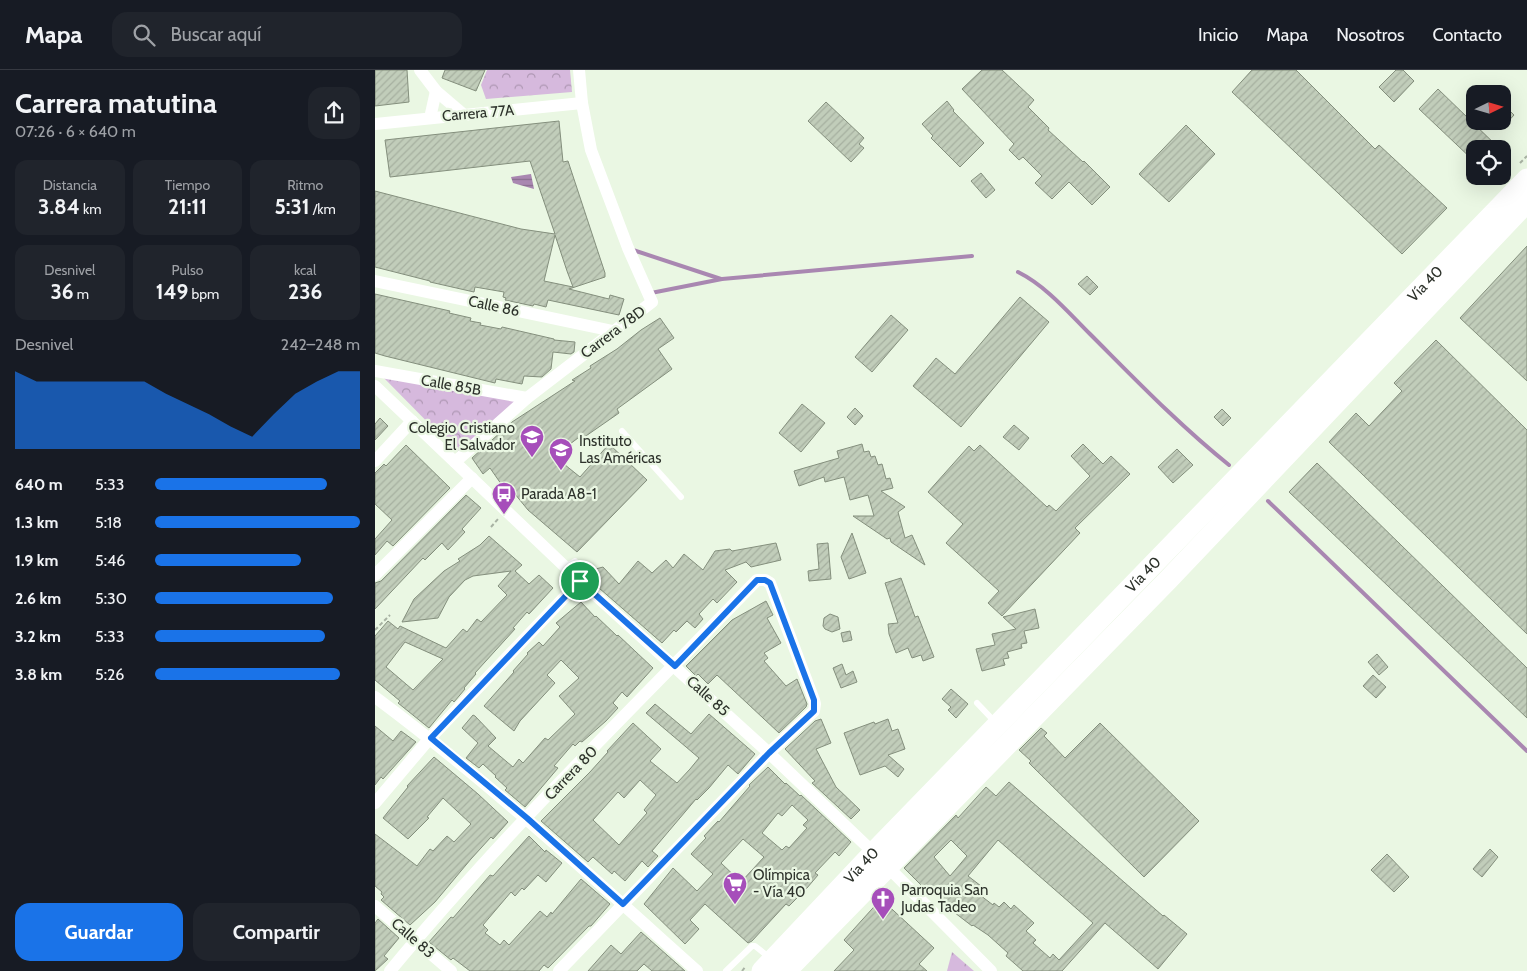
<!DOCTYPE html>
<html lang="es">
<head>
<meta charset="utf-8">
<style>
  :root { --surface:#171b24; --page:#20242c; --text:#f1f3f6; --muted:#9ea1a6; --line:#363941; --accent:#1a73e8 }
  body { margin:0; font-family:Cabin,sans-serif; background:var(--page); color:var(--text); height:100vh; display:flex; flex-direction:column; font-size:19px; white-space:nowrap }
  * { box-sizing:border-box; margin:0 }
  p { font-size:16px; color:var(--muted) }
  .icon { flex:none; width:28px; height:28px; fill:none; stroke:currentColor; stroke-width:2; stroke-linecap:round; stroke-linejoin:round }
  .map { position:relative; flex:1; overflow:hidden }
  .drawer { display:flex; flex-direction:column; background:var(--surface); width:375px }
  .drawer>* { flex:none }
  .needle { width:32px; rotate:85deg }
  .controls { position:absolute; left:1091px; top:15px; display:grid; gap:10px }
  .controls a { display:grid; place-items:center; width:45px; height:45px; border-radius:10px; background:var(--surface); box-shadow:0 5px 20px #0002; font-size:25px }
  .pin { position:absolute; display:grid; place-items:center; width:42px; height:42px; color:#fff; margin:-21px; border:2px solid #fff; border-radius:50%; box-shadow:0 1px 5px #0007 }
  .round { display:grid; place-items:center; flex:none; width:52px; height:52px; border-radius:15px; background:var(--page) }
  .overview { display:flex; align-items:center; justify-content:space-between; height:85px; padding:0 15px }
  h1 { font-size:28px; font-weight:700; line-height:38px }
  .metrics { display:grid; grid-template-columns:repeat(3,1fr); gap:8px; height:85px; padding:5px 15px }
  .metrics div { display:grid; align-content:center; border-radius:12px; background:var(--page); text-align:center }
  .metrics b { font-size:21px; font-weight:700 }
  .metrics small { font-size:14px; font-weight:400 }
  .metrics p { font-size:14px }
  .chart { height:140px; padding:10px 15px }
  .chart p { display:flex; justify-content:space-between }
  .chart svg { width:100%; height:90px; margin-top:5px; fill:var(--accent); opacity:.7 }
  .button { display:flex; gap:10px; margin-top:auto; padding:10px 15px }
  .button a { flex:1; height:58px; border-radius:15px; background:var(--accent); color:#fff; font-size:20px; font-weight:700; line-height:58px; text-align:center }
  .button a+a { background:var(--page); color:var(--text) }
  ul { padding:0 15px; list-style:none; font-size:16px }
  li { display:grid; grid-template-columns:80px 60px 1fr; align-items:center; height:38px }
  li i { height:12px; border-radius:6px; background:var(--accent) }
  header { display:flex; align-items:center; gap:30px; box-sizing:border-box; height:70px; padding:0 25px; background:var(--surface); border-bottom:1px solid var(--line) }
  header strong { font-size:24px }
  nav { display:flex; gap:28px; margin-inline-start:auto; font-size:18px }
  .search { width:350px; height:45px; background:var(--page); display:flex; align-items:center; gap:12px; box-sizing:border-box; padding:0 18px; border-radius:15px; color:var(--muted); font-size:19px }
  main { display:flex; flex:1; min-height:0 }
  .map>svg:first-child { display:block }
  .park { fill:url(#park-crowns) }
  .water { fill:url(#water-rules) }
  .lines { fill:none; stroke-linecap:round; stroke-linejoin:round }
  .stream { stroke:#a987b1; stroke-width:4 }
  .building { fill:url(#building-hatch); stroke:#848f7d; fill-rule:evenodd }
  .path { stroke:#a8b2a3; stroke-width:2; stroke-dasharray:4 2.5; stroke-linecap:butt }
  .service { stroke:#fff; stroke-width:6 }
  .minor { stroke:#fff; stroke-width:12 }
  .trunk { stroke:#fff; stroke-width:21 }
  .route-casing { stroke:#fff; stroke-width:10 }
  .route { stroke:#1a73e8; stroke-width:6 }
  .labels { text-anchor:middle; stroke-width:4.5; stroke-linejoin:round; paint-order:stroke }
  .street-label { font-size:15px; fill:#2d322b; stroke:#eaf7e3 }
  .poi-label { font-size:15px; fill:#2d322b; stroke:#eaf7e3; text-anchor:start }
</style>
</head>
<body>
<header>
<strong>Mapa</strong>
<div class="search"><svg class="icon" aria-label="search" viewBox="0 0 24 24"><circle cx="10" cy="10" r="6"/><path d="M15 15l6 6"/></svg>Buscar aquí</div>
<nav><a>Inicio</a><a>Mapa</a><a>Nosotros</a><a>Contacto</a></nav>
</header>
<main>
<section class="drawer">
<div class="overview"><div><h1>Carrera matutina</h1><p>07:26 · 6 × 640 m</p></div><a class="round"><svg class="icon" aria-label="share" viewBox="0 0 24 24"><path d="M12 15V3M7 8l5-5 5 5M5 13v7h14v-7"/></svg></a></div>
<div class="metrics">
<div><p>Distancia</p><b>3.84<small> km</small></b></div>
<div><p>Tiempo</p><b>21:11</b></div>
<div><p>Ritmo</p><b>5:31<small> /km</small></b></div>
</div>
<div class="metrics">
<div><p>Desnivel</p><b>36<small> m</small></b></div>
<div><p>Pulso</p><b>149<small> bpm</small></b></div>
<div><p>kcal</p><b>236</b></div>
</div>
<div class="chart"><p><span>Desnivel</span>242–248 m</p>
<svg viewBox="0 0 160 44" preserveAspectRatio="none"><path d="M0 44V6L10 11L20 11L30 11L40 11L50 11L60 11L70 17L80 22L90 27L100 33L110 38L120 27L130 17L140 11L150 6L160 6V44z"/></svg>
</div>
<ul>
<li><b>640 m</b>5:33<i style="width:84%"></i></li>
<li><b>1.3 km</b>5:18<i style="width:100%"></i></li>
<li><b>1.9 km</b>5:46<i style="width:71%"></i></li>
<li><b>2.6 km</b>5:30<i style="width:87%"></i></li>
<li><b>3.2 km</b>5:33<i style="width:83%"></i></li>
<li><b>3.8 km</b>5:26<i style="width:90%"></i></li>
</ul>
<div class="button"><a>Guardar</a><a>Compartir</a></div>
</section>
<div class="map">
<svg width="1152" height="901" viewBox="0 0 1152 901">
  <defs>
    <pattern id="park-crowns" width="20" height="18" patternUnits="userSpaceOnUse" patternTransform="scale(1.25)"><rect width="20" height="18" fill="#d6b9dd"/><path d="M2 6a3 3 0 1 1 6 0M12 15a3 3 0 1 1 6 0" fill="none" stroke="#ae97b3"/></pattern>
    <pattern id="water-rules" width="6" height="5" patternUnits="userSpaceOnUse" patternTransform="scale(1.25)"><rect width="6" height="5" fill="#a987b1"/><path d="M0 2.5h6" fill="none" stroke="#8a6f90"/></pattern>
    <pattern id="building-hatch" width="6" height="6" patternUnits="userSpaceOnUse" patternTransform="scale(1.25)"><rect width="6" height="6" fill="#c1cdba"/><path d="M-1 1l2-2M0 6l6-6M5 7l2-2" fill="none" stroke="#a6b0a0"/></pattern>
  </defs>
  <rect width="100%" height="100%" fill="#eaf7e3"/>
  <g class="park">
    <path d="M112 0H195L197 22 111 29 106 15Z"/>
    <path d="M4 303 142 330 82 382Z"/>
    <path d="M577 882 599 901H572Z"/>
  </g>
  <path class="water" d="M156 104 159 119 138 113 136 107Z"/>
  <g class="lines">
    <g class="stream">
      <path d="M258 180 346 209"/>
      <path d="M643 202C671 216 693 242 715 264 760 309 804 355 854 395"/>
      <path d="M276 223 347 209 597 186"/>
      <path d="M893 431 1152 681"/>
    </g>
  </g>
  <g class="building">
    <path d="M0 0H32L34 32 0 36Z"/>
    <path d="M70 0H110L101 21 67 8Z"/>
    <path d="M607 0H627L659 30 653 37 674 58 673 60 708 92 709 91 735 117 717 135 694 112 677 129 660 113 667 106 648 87 644 90 634 80 639 74 587 19Z"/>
    <path d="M877 0H921L1000 79 1004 75 1072 138 1027 184 857 22Z"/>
    <path d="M1021 0H1028L1039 11 1019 32 1004 17Z"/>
    <path d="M1063 19 1125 79H1100V92L1044 39Z"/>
    <path d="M572 31 579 40 578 41 609 73 585 97 556 68 558 66 547 54Z"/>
    <path d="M451 32 489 68 484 74 489 78 476 92 433 51Z"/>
    <path d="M1128 34 1139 45 1128 57Z"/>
    <path d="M184 51 188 92 193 91 230 203V207L194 219 234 229 235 225 249 229 244 245 173 230 171 237 159 234 158 236 130 230 131 228 128 227 129 222 100 217 99 222 55 212V211L0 197V121L146 159 180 164 155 91 15 107 10 70ZM180 165 192 201 198 217 169 211Z"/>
    <path d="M811 55 840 84 794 132 764 104Z"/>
    <path d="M606 103 620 120 611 128 596 111Z"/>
    <path d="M1152 176V311L1085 248Z"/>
    <path d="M712 206 723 217 715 225 703 214Z"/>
    <path d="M0 224 75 241 74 243 96 248 95 251 106 253 105 255 126 259 127 257 179 269V270L200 272 199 282 196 284 178 282 176 299 167 307 149 306 147 314 121 309 120 313 10 286 0 283Z"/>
    <path d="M645 227 674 252 586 357 538 316 561 288 580 304Z"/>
    <path d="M516 245 533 260 497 302 480 287Z"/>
    <path d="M285 248 299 268 283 279 297 299 242 339 244 343 208 368 207 365 179 386 205 407 234 374 272 410 202 482 153 440 135 418 131 421 115 398 108 404 97 388 137 352 200 311 197 310 216 298 215 296 242 279 266 260Z"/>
    <path d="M1061 270 1152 360V564L954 372 981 343 994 356 1027 321 1019 313Z"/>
    <path d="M427 334 450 353 426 382 404 363Z"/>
    <path d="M480 338 488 346 480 355 472 347Z"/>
    <path d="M847 339 856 348 848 356 839 347Z"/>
    <path d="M5 348 13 356 0 370V354Z"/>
    <path d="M639 355 654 368 644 380 628 367Z"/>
    <path d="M487 374 489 382 494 381 496 387 500 386 503 395 507 394 511 409 515 408 518 418 506 421 530 437 523 442 530 468 537 465 550 495 516 472 515 468 512 469 478 446H499L493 425 475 430 469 407 450 412 449 407 424 416 419 401 464 388 462 381Z"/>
    <path d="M708 374 728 394 736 386 755 404 700 458 705 463 627 546 613 533 624 521 571 473 588 454 553 422 594 376 599 381 605 375 672 437 674 435 681 441 715 406 696 386Z"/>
    <path d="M31 375 75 418 18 476 12 471 0 485V469L17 450 0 434V403L9 394 11 396Z"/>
    <path d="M802 379 818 395 798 413 783 397Z"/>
    <path d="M942 393 1152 598V648L914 422Z"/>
    <path d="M91 425 106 438 87 459 90 462 73 480 67 473 50 490 48 488 0 539V513L6 511Z"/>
    <path d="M477 463 491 503 474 509 466 487Z"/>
    <path d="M114 466 147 495 140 501 154 514 164 505 178 518 154 544 152 542 138 558 140 559 100 603 101 604 89 618 90 619 79 632 77 630 54 658 23 633 25 631 0 610V566L13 551 23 559 25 556 71 578 88 559 92 562 102 549 106 552 132 525 123 516 136 501 98 506 90 510 74 527 63 548 27 552 39 529 69 501 85 491 83 489 105 475ZM30 572 68 589 38 620 11 597Z"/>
    <path d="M401 473 406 490 376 497 371 492 350 500 362 512 342 533 338 529 324 544 328 549 320 558 312 551 301 562 299 560 287 573 224 518 210 502 228 497 244 514 263 491 277 503 291 490 298 498 309 484 328 500 340 481 355 479 357 481Z"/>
    <path d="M453 473 456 509 434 511 433 501 444 499 442 474Z"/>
    <path d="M526 508 540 547 543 546 559 587 548 591 546 585 537 588 533 578 521 583 514 564 513 554 523 553 510 513Z"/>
    <path d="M391 531 398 545 392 548 406 573 389 583 393 588 389 591 411 616 422 609 432 634 431 637 404 663 342 605 333 614 323 604 321 606 311 596 357 550Z"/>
    <path d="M206 532 220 547 221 546 242 566 243 565 278 598 252 627 247 622 238 633 243 638 231 651 207 672 205 671 200 676 198 674 179 696 183 698 150 737 130 720 132 718 120 707 121 706 108 694 104 698 91 688 103 673 87 658 98 645 100 646 121 668 113 676 138 697 144 689 148 693 170 668 173 670 200 644 184 626 204 608 186 590 172 605 180 613 145 651 139 661 109 636 139 602 138 601 153 584 152 583 164 572 168 576 185 557 181 553Z"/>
    <path d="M660 539 664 558 649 561 652 573 646 574 647 578 632 582 634 588 628 589 630 595 607 601 601 579 620 575 617 564 641 559 628 547Z"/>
    <path d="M455 544 463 547 465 559 457 562 450 559 448 556 449 548Z"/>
    <path d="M475 561 477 570 468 572 466 563Z"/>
    <path d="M1002 584 1013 597 1004 605 993 592Z"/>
    <path d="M467 594 471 605 478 601 482 612 466 618 458 598Z"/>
    <path d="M998 605 1011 617 1001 628 988 616Z"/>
    <path d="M576 619 593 634 581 648 573 640 576 637 567 629Z"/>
    <path d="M280 634 316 664 334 644 380 684 363 704 353 695 334 718 322 730 321 729 277 781 283 786 273 797 267 791 250 811 239 801 237 804 218 787 213 792 166 751 215 702 233 682 232 681 258 653 286 679 275 691 302 713 315 699 324 688 271 643ZM265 710 281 725 269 740 272 743 244 775 218 750 243 722 249 728Z"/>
    <path d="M446 649 456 673 441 679 461 717 485 740 476 749 437 713 440 711 410 679 440 651Z"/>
    <path d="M513 649 517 661 523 659 530 679 513 685 529 699 523 707 510 696 485 705 469 663 499 652 500 654Z"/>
    <path d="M725 653 824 751 769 807 654 693 656 691 644 680 666 658 672 663 669 666 690 688Z"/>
    <path d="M0 656 18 671 26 661 41 672 16 700 8 709 6 707 0 715Z"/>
    <path d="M59 687 103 724 133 752 118 769 116 767 96 789 60 832 35 855 6 830 9 827 6 824 7 822 0 816V764L42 796 55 779 58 781 72 766 79 772 96 754 68 728 52 747 54 748 33 769 8 748 33 717 32 716Z"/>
    <path d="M393 697 410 714 411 713 425 726 426 725 476 772 464 786 460 782 440 803 443 805 432 818 414 836 411 834 377 871 373 873 330 834 315 850 324 859 310 874 269 834 298 798 322 821 338 804 316 784 331 768 329 766 343 751 344 752 375 716 374 715ZM417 735 433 750 428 755 432 758 414 778 411 776 407 780 387 763 403 743 407 746ZM368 769 389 787 366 812 346 793Z"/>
    <path d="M634 712 788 846 789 845 812 864 783 899 730 853 687 901H648L631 886 633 883 613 865 598 855 597 856 571 836 574 833 553 817 550 819 529 798 581 745 583 748 611 717 621 726ZM576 770 592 786 575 806 559 787ZM623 770 718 853 684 890 678 884 675 888 658 873 661 870 651 861 659 853 639 835 636 839 629 832 624 837 619 833 618 835 601 822 606 816 593 806Z"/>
    <path d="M154 766 170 782 171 780 187 793 171 812 163 805 149 820 147 818 140 826 136 822 108 855 113 860 110 863 125 875 129 870 134 875 165 841 172 847 176 842 177 844 206 809 235 834 216 856H214L173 898 169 895 164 901H95L78 888 76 890 54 872 76 847 78 848 115 805 118 806Z"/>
    <path d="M1115 779 1123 787 1107 807 1098 799Z"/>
    <path d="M1012 784 1034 807 1019 822 996 800Z"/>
    <path d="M506 829 559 878 544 894 552 901H459L479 880 469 870Z"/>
    <path d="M3 849 24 868 9 886 13 889 0 901V853Z"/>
    <path d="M266 862 310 901H277L269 894 262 901H213L236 875 246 884Z"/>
  </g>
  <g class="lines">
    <g class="path">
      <path d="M1145 93 1152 86"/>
      <path d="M116 457 123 449"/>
      <path d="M0 560 15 545"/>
      <path d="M367 901 371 896"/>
    </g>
    <g class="service">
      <path d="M247 361 306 427"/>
      <path d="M190 497 200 491"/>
      <path d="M602 633 620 652"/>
      <path d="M351 901 377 876H380L395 888"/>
    </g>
    <g class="minor">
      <path d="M45 0 61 21 88 44"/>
      <path d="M55 48 61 21"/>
      <path d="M0 54 207 33"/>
      <path d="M0 211 238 261"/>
      <path d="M0 301 152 328"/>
      <path d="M0 316 205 511 394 683 499 783 616 901"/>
      <path d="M0 391 37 351"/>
      <path d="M80 392 152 328 277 232 253 178 216 80 207 33 204 0"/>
      <path d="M0 505 97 408"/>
      <path d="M0 627C113 711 217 807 322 901"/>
      <path d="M0 733 55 668 205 511"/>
      <path d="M0 836 76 901"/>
      <path d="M15 901C129 763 258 638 382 510H390L395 513 439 630 440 634 439 641 394 683 184 901"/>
    </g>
    <g class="trunk">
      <path id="s1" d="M387 901 503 778 1152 109"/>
      <path d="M411 901 793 510 1152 132"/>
    </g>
  </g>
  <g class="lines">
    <defs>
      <path id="route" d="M382 510H390L395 513 439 630V641L394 683 248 834 152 748 56 668 205 511 300 596Z"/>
    </defs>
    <use href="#route" class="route-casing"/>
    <use href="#route" class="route"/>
  </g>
  <defs>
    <symbol id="school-pin" viewBox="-11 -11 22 30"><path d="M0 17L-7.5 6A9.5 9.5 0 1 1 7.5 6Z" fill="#a64eba" stroke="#eaf7e3"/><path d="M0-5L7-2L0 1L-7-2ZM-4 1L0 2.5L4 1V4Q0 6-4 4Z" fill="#fff"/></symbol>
    <symbol id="bus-pin" viewBox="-11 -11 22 30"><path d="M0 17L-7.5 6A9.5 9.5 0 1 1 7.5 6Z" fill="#a64eba" stroke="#eaf7e3"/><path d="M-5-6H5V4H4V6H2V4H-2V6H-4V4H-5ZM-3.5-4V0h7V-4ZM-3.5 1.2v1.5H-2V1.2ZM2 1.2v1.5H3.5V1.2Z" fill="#fff"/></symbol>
    <symbol id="supermarket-pin" viewBox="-11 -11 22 30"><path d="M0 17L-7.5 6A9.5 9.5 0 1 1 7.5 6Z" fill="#a64eba" stroke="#eaf7e3"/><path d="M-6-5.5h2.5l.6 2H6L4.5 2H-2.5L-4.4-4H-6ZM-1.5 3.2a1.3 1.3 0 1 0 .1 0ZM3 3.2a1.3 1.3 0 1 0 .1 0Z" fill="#fff"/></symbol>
    <symbol id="church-pin" viewBox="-11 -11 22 30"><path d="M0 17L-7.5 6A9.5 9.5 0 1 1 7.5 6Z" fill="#a64eba" stroke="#eaf7e3"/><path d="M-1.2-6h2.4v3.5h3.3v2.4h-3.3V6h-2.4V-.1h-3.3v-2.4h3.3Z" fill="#fff"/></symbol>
  </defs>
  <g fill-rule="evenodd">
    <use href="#school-pin" x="143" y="353" width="28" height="38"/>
    <use href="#school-pin" x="172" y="366" width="28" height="38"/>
    <use href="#bus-pin" x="115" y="410" width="28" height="38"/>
    <use href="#supermarket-pin" x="346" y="800" width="28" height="38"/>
    <use href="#church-pin" x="494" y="815" width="28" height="38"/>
  </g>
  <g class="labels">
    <g class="street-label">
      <text transform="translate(103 43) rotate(-5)" y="5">Carrera 77A</text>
      <text dy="5" stroke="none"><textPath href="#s1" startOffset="955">Vía 40</textPath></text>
      <text transform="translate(119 236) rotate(12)" y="5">Calle 86</text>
      <text transform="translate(238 262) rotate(-37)" y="5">Carrera 78D</text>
      <text transform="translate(76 315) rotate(10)" y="5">Calle 85B</text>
      <text dy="5" stroke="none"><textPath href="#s1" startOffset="550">Vía 40</textPath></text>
      <text transform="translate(333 626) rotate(42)" y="5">Calle 85</text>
      <text transform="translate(196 703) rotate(-46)" y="5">Carrera 80</text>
      <text dy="5" stroke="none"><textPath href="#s1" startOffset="145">Vía 40</textPath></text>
      <text transform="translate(38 868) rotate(41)" y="5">Calle 83</text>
    </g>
    <g class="poi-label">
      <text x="140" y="363" text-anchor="end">Colegio Cristiano<tspan x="140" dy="17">El Salvador</tspan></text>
      <text x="204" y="376">Instituto<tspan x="204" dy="17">Las Américas</tspan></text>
      <text x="146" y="429">Parada A8-1</text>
      <text x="378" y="810">Olímpica<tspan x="378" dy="17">- Vía 40</tspan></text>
      <text x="526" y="825">Parroquia San<tspan x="526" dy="17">Judas Tadeo</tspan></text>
    </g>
  </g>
</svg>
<div class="controls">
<a><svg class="needle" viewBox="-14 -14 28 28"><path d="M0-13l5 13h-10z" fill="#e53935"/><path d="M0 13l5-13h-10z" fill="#9ea1a6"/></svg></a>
<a><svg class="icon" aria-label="locate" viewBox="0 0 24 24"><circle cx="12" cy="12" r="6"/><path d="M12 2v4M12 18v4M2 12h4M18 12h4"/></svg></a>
</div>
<div class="pin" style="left:205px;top:511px;background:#1e9e55"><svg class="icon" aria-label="arrive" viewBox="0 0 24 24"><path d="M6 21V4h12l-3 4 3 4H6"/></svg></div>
</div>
</main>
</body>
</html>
